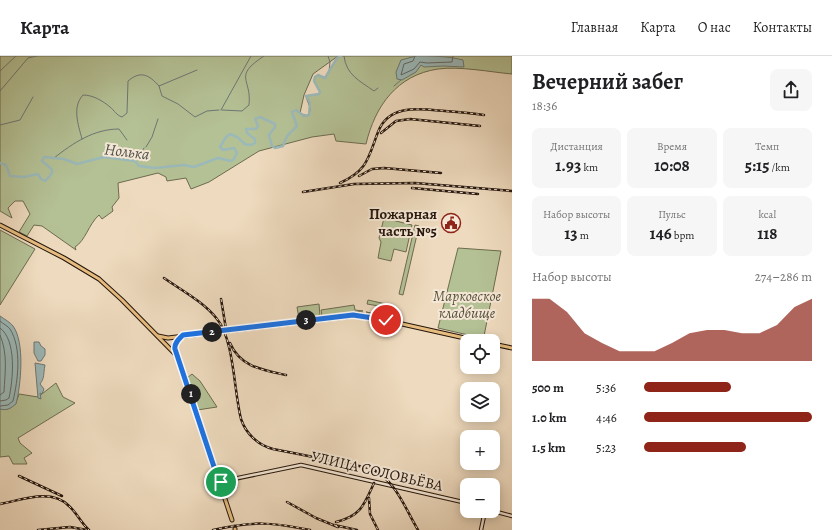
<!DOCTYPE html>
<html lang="ru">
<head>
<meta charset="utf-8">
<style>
  :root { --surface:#fff; --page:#f6f6f6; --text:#202124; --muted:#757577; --line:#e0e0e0; --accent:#8f2418 }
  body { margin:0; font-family:Alegreya,serif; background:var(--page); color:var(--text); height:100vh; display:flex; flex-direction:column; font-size:15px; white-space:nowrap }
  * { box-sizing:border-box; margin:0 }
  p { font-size:13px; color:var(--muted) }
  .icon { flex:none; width:22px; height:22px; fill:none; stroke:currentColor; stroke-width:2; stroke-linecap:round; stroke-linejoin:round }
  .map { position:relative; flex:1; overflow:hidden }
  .panel { display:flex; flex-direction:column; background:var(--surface); width:320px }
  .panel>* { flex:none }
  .buttons { position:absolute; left:460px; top:278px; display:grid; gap:8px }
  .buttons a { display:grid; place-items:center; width:40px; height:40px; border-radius:8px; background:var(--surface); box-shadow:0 2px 10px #0003; font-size:20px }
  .pin { position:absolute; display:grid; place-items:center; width:34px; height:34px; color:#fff; margin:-17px; border:2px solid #fff; border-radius:50%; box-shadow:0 1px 4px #0007 }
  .km { position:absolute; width:20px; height:20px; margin:-10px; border-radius:50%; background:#222; color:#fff; font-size:11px; line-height:20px; text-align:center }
  .round { display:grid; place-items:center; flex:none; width:42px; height:42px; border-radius:8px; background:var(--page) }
  .headline { display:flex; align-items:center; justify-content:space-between; height:68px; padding:0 20px }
  h1 { font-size:22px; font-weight:700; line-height:30px }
  .metrics { display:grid; grid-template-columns:repeat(3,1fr); gap:6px; height:68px; padding:4px 20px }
  .metrics div { display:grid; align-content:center; border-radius:8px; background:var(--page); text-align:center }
  .metrics b { font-size:17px; font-weight:700 }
  .metrics small { font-size:11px; font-weight:400 }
  .metrics p { font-size:11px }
  .chart { height:112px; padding:8px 20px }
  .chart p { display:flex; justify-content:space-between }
  .chart svg { width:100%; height:72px; margin-top:4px; fill:var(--accent); opacity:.7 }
  ul { padding:0 20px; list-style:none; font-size:13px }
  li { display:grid; grid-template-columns:64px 48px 1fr; align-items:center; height:30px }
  li i { height:10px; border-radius:5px; background:var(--accent) }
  header { display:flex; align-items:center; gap:24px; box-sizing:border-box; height:56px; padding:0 20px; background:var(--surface); border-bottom:1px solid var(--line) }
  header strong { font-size:19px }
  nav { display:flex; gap:22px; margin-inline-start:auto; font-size:14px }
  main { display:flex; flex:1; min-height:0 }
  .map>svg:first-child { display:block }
  .green { fill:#b4c195; stroke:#6c6b50 }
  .water { fill:#9bb9b9; stroke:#6c7774 }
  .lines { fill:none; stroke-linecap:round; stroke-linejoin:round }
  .shore { stroke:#606762; stroke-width:1 }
  .stream { stroke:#6c7774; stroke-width:1 }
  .river { stroke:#9bb9b9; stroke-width:2.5 }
  .primary-tunnel { stroke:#d0bca3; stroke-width:3; stroke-dasharray:3 1.5; stroke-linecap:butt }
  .secondary-casing { stroke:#25150c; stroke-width:4.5 }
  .primary-casing { stroke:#25150c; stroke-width:5 }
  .secondary { stroke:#f4e7d5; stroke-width:2.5 }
  .primary { stroke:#e7bd7f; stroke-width:3 }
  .rail-casing { stroke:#25150c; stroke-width:2.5 }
  .rail { stroke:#f4e7d5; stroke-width:1; stroke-dasharray:3; stroke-linecap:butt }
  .route-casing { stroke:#fff; stroke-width:8 }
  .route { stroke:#1a73e8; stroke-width:5 }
  .labels { text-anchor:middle; stroke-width:4; stroke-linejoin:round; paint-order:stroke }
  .poi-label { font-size:15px; font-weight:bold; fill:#25150c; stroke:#f4e7d5; text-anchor:end }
  .park-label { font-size:15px; font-style:italic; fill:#57513c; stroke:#f4e7d5 }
  .street-label { font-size:15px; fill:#25150c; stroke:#f4e7d5 }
  .water-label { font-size:16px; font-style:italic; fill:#4e4e49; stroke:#f4e7d5 }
</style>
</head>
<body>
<header>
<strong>Карта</strong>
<nav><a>Главная</a><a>Карта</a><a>О нас</a><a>Контакты</a></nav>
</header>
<main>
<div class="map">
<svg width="512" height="474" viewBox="0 0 512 474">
  <rect width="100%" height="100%" fill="#eedabe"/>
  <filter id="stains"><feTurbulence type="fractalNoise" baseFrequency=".005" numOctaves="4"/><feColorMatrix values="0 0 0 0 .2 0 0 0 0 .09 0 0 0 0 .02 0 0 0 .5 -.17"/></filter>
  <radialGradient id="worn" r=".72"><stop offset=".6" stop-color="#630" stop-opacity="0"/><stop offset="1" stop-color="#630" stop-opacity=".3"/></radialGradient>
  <g class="green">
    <path d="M0 0H338L313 18 304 39 300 57 307 60C314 53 307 47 306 40L319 38 320 36 314 25 315 21 318 19 325 22 337 2 341 0H512V18C490 16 460 10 438 13 397 19 375 50 366 88L336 85 334 78 312 81 259 95 209 126 191 133 186 122 167 125 166 121 158 117 118 127 119 142 112 151 113 155 102 163 99 159C88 169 86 184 75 191L76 194 42 170 34 169 27 180 19 176 30 158 23 145H15L8 152 12 162 0 155Z"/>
    <path d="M384 162 412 169 406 196 394 193 391 205 378 202 381 186 379 182Z"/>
    <path d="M415 169 419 170 403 239 399 238Z"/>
    <path d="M0 174 35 193 0 249Z"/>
    <path d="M458 192 501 195 484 280 478 279 477 281 438 272Z"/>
    <path d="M368 244 386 248 385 253 398 256 396 263 366 256 377 258 379 250 367 248Z"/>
    <path d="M319 248 320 260 299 263 297 251Z"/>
    <path d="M354 249 355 254 363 255 322 260 321 254Z"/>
    <path d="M192 318 200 325 217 351 197 354 187 322Z"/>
    <path d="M56 327 63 341 75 347 18 382 20 387 32 397 24 402 27 408H13L9 400 0 401V353C12 355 16 348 19 338L38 341Z"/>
  </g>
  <g class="water">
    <path d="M416 0C432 0 448 0 463 4L464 11 443 10 424 11 421 9 416 16 402 24 397 23 396 16 401 4Z"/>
    <path d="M0 260C4 263 10 266 13 270 25 286 21 329 16 348 11 352 7 355 0 353Z"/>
    <path d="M34 286H39L41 290 45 293V299L41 305H38L34 297Z"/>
    <path d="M35 307 45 309C43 319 45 321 40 328L44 333 42 338 40 337 41 343 38 342Z"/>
  </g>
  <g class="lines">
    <g class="shore">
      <path d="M415 0 413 5 404 8 401 19 414 13 420 6 427 7 452 6 453 0"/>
      <path d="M0 265C3 268 8 270 10 273 22 292 18 324 13 345L8 349 0 350"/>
      <path d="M0 272C17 284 13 324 9 342L6 344 0 345"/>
      <path d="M0 279C8 298 5 316 4 336L0 339"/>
    </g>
    <g class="stream">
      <path d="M328 0 330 6 329 16"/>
      <path d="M344 0C346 19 360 25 374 35L378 32"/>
      <path d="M0 15 16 0"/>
      <path d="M159 30 162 40 178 48 195 61 207 55 219 54"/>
      <path d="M394 30 401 24"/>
      <path d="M0 35 28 2 37 0"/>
      <path d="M221 54 251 0"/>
      <path d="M222 54 242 55 249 49C252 22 232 21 264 0"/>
      <path d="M0 69 20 64 33 41"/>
      <path d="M82 83C78 68 72 51 83 39 93 39 103 45 110 51 115 55 116 59 122 61L127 57 128 25C141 14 149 19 159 30L197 14"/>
      <path d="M146 91 152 81 158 63"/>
      <path d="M54 102C73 87 94 73 119 73L127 84"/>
      <path d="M135 105 144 92"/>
    </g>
    <g class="river">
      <path d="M244 88 251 89 255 87V83L247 77 246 73H256L258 70 255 63 260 61 275 68V71L269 79 272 90 275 92 283 90 287 80 297 70 292 56 296 54 304 60 309 59 310 47 306 40 319 38 320 36 314 25 315 21 318 19 325 22 337 2 341 0"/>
      <path d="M0 107 6 109 10 120 24 121 38 118 41 123 45 125C58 113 51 113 42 105L44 101 64 103 77 108 104 101 135 105 139 110 155 112 184 109 194 111 218 102 231 105 234 103 237 97 234 92 223 94 220 91 226 81 230 78 237 81 244 87"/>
    </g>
    <path class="primary-tunnel" d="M232 464 235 473"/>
    <defs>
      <g id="secondary">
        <path d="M219 426 301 409 467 447"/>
        <path d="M493 455 512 460"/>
        <path d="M481 474 485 455"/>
      </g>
      <g id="primary">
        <path d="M0 169 64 202 99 223 122 244 178 301 232 464"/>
        <path d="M158 280 168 282 362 259 478 285"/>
        <path d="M493 288 512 292"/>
        <path d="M177 299 174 289 182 280"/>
        <path d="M235 473V474"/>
      </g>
    </defs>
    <use href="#secondary" class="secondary-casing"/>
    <use href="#primary" class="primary-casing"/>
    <use href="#secondary" class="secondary"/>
    <use href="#primary" class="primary"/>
    <defs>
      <g id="rail">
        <path d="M381 77 396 65 410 63 480 70"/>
        <path d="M359 120 372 113 384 112 441 117"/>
        <path d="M340 127C368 114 368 102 378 76 389 47 421 53 445 55 458 56 471 57 484 59"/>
        <path d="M412 132 478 138"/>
        <path d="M303 136 354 128 415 127 512 135"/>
        <path d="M164 222C181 234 204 246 217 263 234 283 234 336 241 363 246 378 258 389 273 393L369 412C394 421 405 452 418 474"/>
        <path d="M221 243 226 273"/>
        <path d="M230 287C240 311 263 314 286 319"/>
        <path d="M19 420 62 440"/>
        <path d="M369 442 370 458 378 474"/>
        <path d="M287 446 316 462 338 471"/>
        <path d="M0 448C22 444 51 432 69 450 77 457 81 467 89 474"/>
        <path d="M336 466C361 460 364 449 374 427"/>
        <path d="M334 469 357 474"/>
        <path d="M38 474 70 471 87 474"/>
        <path d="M213 474C253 465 270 466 310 474"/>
      </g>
    </defs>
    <use href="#rail" class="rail-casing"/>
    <use href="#rail" class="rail"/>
  </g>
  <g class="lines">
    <defs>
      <path id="route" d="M221 426H219L175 293C174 287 179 283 183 279L353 259 386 264"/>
    </defs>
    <use href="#route" class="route-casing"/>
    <use href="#route" class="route"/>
  </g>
  <defs>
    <symbol id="civic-ring" viewBox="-11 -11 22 22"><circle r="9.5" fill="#f4e7d5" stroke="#8f2418" stroke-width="1.5"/><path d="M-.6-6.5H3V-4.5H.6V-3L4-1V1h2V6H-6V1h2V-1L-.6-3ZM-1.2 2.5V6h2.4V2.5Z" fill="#8f2418"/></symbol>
  </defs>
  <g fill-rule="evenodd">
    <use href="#civic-ring" x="440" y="156" width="22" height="22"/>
  </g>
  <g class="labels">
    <g class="poi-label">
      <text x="437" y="163">Пожарная<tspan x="437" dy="17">часть №5</tspan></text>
    </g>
    <g class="park-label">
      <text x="467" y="245">Марковское<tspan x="467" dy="17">кладбище</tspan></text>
    </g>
    <g class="street-label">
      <text transform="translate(377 415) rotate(13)" y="5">УЛИЦА СОЛОВЬЁВА</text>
    </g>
    <g class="water-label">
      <text transform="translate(127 95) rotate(7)" y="6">Нолька</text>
    </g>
  </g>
  <rect width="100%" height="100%" filter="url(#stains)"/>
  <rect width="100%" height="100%" fill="url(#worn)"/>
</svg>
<div class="buttons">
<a><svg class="icon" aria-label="locate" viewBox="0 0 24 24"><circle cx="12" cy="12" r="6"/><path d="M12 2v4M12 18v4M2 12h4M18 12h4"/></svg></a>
<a><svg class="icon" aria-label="layers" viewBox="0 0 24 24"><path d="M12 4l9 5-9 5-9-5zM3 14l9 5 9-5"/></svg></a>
<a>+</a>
<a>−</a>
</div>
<div class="pin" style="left:221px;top:426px;background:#1e9e55"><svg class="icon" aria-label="arrive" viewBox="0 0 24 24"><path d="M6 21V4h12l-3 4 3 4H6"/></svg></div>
<div class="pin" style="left:386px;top:264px;background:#d93025"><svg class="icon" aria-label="check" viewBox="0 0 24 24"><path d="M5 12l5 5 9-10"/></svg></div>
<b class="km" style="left:191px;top:338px">1</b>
<b class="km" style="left:212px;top:276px">2</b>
<b class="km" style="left:306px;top:264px">3</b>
</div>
<section class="panel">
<div class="headline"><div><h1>Вечерний забег</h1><p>18:36</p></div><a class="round"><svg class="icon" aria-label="share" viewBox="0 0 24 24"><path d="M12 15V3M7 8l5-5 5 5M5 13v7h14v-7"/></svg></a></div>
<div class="metrics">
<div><p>Дистанция</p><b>1.93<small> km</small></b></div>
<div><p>Время</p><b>10:08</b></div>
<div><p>Темп</p><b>5:15<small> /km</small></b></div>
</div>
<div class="metrics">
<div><p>Набор высоты</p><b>13<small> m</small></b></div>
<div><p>Пульс</p><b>146<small> bpm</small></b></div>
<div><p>kcal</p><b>118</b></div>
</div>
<div class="chart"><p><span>Набор высоты</span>274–286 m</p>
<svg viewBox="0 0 160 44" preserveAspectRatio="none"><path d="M0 44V6L10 6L20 14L30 27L40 33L50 38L60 38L70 38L80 33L90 27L100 25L110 25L120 27L130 27L140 22L150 11L160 6V44z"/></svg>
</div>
<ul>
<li><b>500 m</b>5:36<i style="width:52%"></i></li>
<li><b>1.0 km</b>4:46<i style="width:100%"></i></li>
<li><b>1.5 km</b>5:23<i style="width:61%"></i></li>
</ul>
</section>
</main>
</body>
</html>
